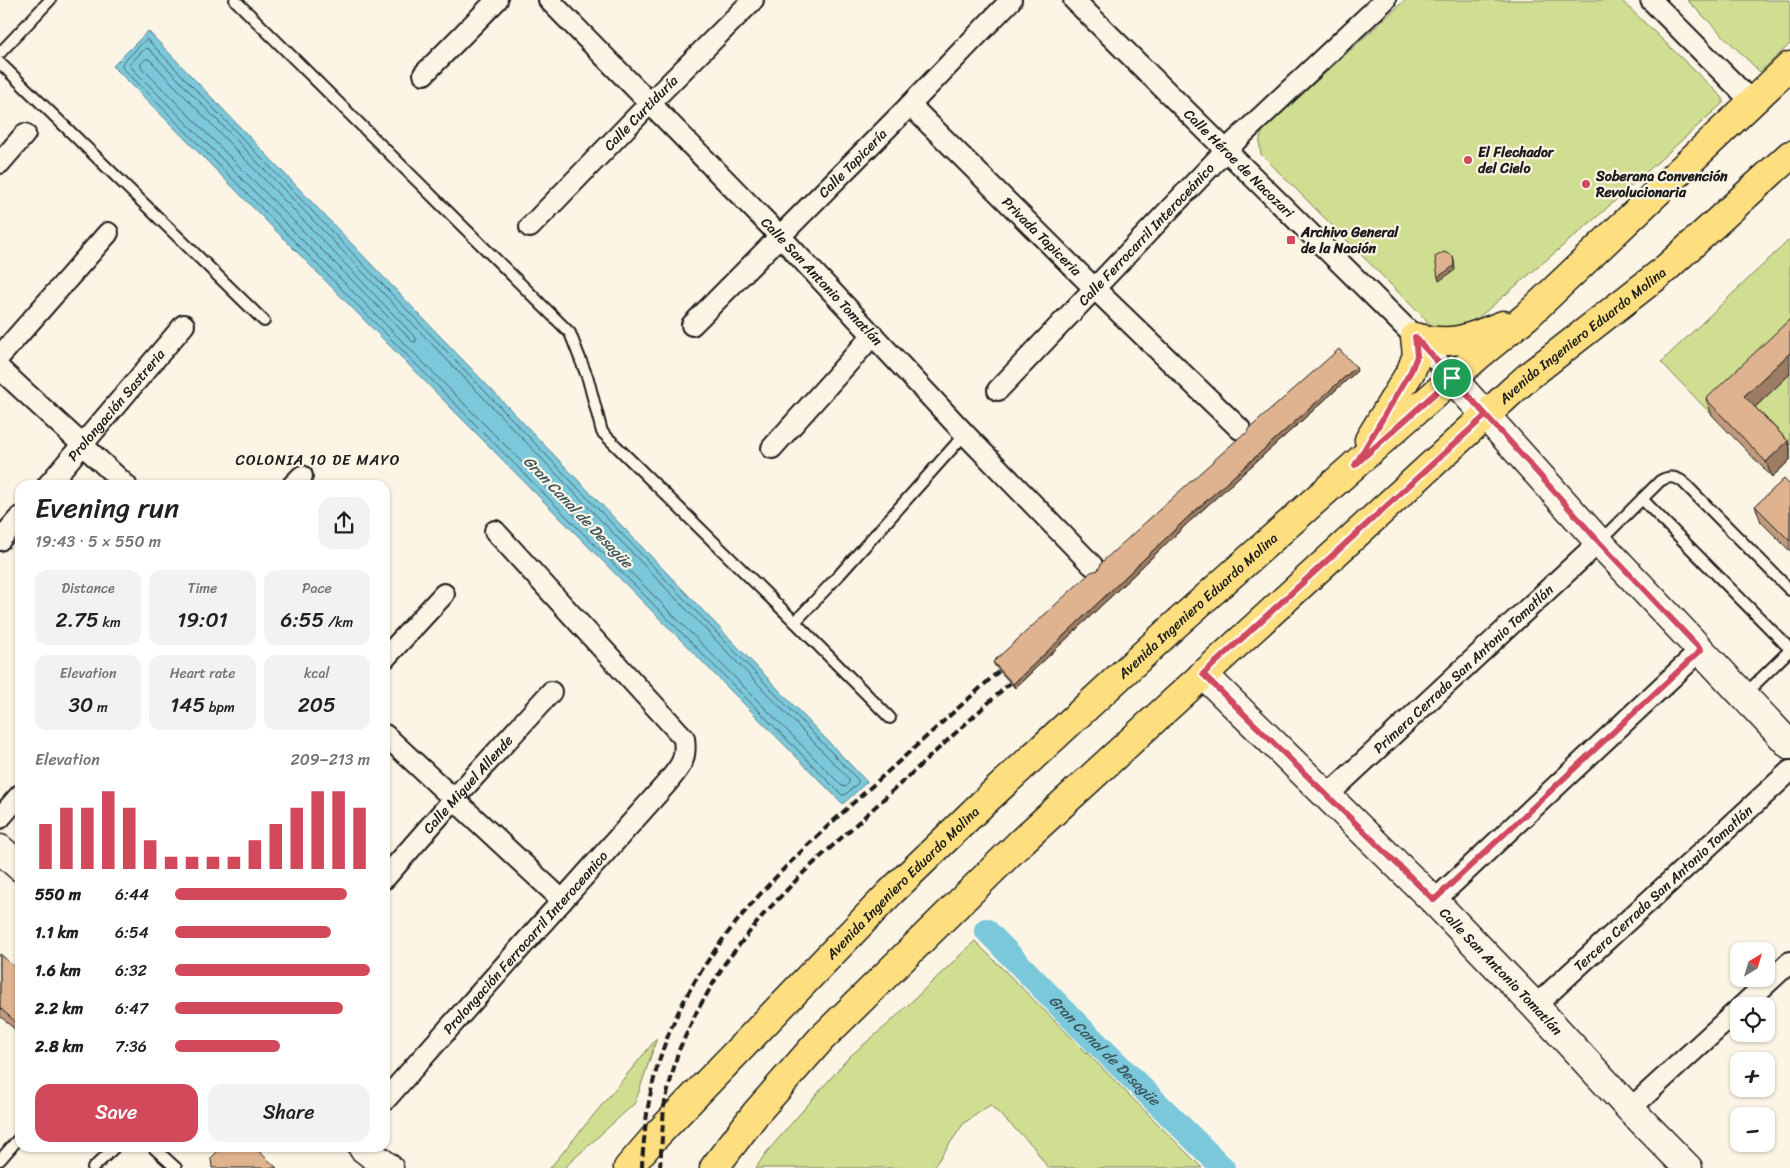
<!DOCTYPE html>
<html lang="en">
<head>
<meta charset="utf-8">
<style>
  :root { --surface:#fff; --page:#f2f2f2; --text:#202124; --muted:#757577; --accent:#d1495b }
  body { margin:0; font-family:Sriracha,sans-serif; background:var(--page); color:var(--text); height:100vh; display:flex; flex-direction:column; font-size:19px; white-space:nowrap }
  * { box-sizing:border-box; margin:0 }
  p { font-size:16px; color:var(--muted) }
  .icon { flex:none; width:28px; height:28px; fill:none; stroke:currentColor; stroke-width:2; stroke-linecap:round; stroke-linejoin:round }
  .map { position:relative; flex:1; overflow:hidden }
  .side { position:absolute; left:15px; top:480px; width:375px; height:672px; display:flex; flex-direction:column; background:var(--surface); border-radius:15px; box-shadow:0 1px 4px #0004 }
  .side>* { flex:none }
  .needle { width:32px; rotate:38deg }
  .fabs { position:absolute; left:1730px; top:942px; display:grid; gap:10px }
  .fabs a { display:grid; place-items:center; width:45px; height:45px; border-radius:10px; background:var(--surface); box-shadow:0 1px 4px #0004; font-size:25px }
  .pin { position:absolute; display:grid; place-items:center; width:42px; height:42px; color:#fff; margin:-21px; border:2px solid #fff; border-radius:50%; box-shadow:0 1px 5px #0007 }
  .round { display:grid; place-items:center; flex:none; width:52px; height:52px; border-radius:15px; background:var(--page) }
  .headline { display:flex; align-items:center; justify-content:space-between; height:85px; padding:0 20px }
  h1 { font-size:28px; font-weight:600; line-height:38px }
  .figures { display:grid; grid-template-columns:repeat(3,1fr); gap:8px; height:85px; padding:5px 20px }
  .figures div { display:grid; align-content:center; border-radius:12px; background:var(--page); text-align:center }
  .figures b { font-size:21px; font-weight:600 }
  .figures small { font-size:14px; font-weight:400 }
  .figures p { font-size:14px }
  .chart { height:140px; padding:10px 20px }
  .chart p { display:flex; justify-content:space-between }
  .chart svg { width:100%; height:90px; margin-top:5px; stroke:var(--accent); stroke-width:6 }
  .cta { display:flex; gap:10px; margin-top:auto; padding:10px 20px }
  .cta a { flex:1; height:58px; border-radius:15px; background:var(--accent); color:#fff; font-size:20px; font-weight:600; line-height:58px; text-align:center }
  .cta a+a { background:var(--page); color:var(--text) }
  ul { padding:0 20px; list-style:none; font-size:16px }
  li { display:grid; grid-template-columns:80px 60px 1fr; align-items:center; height:38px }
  li i { height:12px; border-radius:6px; background:var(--accent) }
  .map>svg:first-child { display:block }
  .green { fill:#d0de91; stroke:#767d56 }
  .water { fill:#7cc8db; stroke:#56838f }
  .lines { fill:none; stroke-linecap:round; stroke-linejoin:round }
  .shore { stroke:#426168; stroke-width:1 }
  .canal { stroke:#7cc8db; stroke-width:24 }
  .lane-casing { stroke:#1c1c1c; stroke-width:14 }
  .street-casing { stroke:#1c1c1c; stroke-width:24 }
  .secondary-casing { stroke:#1c1c1c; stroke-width:31 }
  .primary-casing { stroke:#1c1c1c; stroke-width:31 }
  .lane { stroke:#fcf5e5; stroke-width:10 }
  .street { stroke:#fcf5e5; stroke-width:20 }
  .secondary { stroke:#fcf5e5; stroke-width:28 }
  .primary { stroke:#fddf80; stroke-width:28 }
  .rail { stroke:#1c1c1c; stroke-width:4; stroke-dasharray:8 4; stroke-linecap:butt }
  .wall { fill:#c09a7b; stroke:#1c1c1c }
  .shaded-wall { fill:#9c7d64; stroke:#1c1c1c }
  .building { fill:#dfb38f; stroke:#1c1c1c }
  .route-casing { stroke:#fff; stroke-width:10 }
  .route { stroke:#d1495b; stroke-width:6 }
  .poi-dot { fill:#d1495b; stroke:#fcf5e5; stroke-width:2 }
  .labels { text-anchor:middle; stroke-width:4.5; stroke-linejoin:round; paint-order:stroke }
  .street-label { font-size:14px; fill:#1c1c1c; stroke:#fcf5e5 }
  .poi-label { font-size:14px; font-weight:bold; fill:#1c1c1c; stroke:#fcf5e5; text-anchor:start }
  .neighbourhood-label { font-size:15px; letter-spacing:1px; fill:#1c1c1c; stroke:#fcf5e5 }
  .water-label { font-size:15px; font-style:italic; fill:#3e585f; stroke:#fcf5e5 }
</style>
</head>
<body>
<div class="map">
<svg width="1790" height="1168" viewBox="0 0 1790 1168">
  <rect width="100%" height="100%" fill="#fcf5e5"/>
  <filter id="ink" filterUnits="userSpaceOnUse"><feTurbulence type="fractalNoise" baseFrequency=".02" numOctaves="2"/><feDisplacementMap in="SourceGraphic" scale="10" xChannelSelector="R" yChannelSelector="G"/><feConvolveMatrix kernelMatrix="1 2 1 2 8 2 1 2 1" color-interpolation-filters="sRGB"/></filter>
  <g filter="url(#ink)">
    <g class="green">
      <path d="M1405 0H1621L1723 98V103L1598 216 1478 318 1466 328H1434L1261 154C1259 144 1259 139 1263 130Z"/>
      <path d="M1687 0H1790V44L1760 72Z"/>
      <path d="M1790 239V340L1712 415 1661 362Z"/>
      <path d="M1790 374V453L1750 412Z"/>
      <path d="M975 941 1202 1168H1048L1032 1145 990 1105 964 1123 933 1168H756L765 1154 849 1057 887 1025Z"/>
      <path d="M657 1038 635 1103 564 1168H550Z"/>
    </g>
    <path class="water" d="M148 31 867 782 843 804 113 66Z"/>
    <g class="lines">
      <g class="shore">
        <path d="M147 39 858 780V783L845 795H842L122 67V64Z"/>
        <path d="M146 48 149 49 849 779V783L845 787 842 786 131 67 130 64Z"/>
        <path d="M146 59H149L416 338V342H413L141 67V64Z"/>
      </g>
      <path class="canal" id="s1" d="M986 930 1082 1029 1223 1168"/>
      <defs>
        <g id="lane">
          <path d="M235 0 570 333 588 379 602 432 795 622 840 574 965 434"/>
          <path d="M0 53 50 0"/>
          <path d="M0 63 264 321"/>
          <path d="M1642 499 1790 649"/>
          <path d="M1599 542 1660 481C1668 476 1675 476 1683 482L1790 590"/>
          <path d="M795 622 890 718"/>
          <path d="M1744 695 1790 650"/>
          <path d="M154 1148 176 1168"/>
          <path d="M0 1160 20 1137"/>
          <path d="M93 1168 114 1148"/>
        </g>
        <g id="street">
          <path id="s2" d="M549 0 779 235 965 434 1092 565"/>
          <path id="s3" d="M1074 0 1415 337 1452 378"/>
          <path d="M1651 0 1752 102"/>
          <path d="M424 74 497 0"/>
          <path id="s4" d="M910 105 1094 288 1240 429"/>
          <path d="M0 163 25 134"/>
          <path id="s5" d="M530 227 650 103 753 0"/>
          <path id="s6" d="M692 325 910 105 1011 0"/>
          <path d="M0 356 108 233"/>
          <path d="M0 369 126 485"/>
          <path id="s7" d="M998 390 1226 150 1385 0"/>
          <path d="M772 448 873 335"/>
          <path id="s8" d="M48 485 184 325"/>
          <path d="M293 485 302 476"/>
          <path d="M0 540 20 517"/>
          <path d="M385 658 444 594"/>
          <path d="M385 735 562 900"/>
          <path id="s9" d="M1328 795 1599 542"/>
          <path d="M0 818 20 795"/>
          <path id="s10" d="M385 878 453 800 551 692"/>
          <path d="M1434 901 1701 650"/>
          <path id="s11" d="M1535 1006 1790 771"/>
          <path d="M1742 1006 1790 962"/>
          <path id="s12" d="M385 1100 666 784C680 767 687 761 684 738L495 531"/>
          <path d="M1630 1109 1739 1009"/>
        </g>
        <g id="secondary">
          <path d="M1452 378 1599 542 1790 745"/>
          <path id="s13" d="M1203 674 1434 901 1535 1006 1630 1109 1688 1168"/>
          <path d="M0 849 20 867"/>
          <path d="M363 1148 389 1168"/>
        </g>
        <g id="primary">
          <path d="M1369 440 1411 371 1417 355 1415 337C1453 347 1469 338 1503 325"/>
          <path id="s14" d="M628 1168 653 1139 890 893 983 803 1174 626 1413 413 1478 356 1526 317 1790 66"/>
          <path id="s15" d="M714 1168 756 1113 821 1039 1021 842 1511 392 1530 375 1662 272 1790 155"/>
        </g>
      </defs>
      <use href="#lane" class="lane-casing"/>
      <use href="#street" class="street-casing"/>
      <use href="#secondary" class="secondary-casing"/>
      <use href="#primary" class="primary-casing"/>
      <use href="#lane" class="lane"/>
      <use href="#street" class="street"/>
      <use href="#secondary" class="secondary"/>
      <use href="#primary" class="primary"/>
      <g class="rail">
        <path d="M642 1168C642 1156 644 1143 645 1130 660 980 766 881 872 786 918 744 964 703 1010 661"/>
        <path d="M660 1168 664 1106 678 1052 697 1011 725 963 763 915 803 873 1010 683"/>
      </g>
    </g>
    <g class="wall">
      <path d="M1357 371 1189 522 1015 688 995 666 993 662 1098 570Z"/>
      <path d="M1706 399 1755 407 1788 441 1790 448V460L1772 477 1712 415Z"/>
      <path d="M1790 485V551L1761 522 1755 506Z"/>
      <path d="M0 954 20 972V1034L0 1016Z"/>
    </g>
    <g class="shaded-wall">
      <path d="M1453 256 1454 260 1455 270 1439 281 1438 277Z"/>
      <path d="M1790 353V374L1750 412 1744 396Z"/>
      <path d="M1356 367 1357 371 1189 522 1015 688 1013 684 1187 518Z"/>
      <path d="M1788 441 1790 448V460L1772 477 1766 462Z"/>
    </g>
    <g class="building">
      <path d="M1444 252 1453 256 1454 266 1438 277 1435 257Z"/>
      <path d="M1790 319V353L1744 396 1788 441 1766 462 1706 399Z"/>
      <path d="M1339 349 1356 367 1187 518 1013 684 993 662 1091 572 1098 570 1102 562 1170 500 1241 436 1247 433 1250 428Z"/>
      <path d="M1784 479 1790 485V541L1755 506Z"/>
      <path d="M0 954 20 972V1026L0 1008Z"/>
      <path d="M221 1148H255L277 1168H212L211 1158Z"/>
    </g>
  </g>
  <g class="lines" filter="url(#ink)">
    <defs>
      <path id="route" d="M1452 378 1355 465 1411 371 1417 356 1415 337 1512 444 1599 542 1701 650 1434 900 1203 674 1486 415 1452 378"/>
    </defs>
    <use href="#route" class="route-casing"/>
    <use href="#route" class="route"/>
  </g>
  <g class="poi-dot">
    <circle cx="1468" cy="160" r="5"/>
    <circle cx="1586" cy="184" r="5"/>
    <rect x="1286" y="235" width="10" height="10" rx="2.5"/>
  </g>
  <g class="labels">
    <g class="street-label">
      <text dy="5" stroke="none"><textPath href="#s5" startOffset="159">Calle Curtiduría</textPath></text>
      <text dy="5" stroke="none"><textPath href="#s6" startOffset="228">Calle Tapicería</textPath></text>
      <text dy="5" stroke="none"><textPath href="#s3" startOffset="232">Calle Héroe de Nacozari</textPath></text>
      <text dy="5" stroke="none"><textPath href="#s7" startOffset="215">Calle Ferrocarril Interoceánico</textPath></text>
      <text dy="5" stroke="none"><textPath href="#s4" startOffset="186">Privada Tapiceria</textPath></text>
      <text dy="5" stroke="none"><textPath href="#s2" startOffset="392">Calle San Antonio Tomatlán</textPath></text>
      <text dy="5" stroke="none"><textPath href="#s15" startOffset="1205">Avenida Ingeniero Eduardo Molina</textPath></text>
      <text dy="5" stroke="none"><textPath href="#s8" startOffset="105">Prolongación Sastreria</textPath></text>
      <text dy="5" stroke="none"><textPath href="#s14" startOffset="801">Avenida Ingeniero Eduardo Molina</textPath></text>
      <text dy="5" stroke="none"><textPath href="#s9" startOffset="185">Primera Cerrada San Antonio Tomatlán</textPath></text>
      <text dy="5" stroke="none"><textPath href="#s10" startOffset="125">Calle Miguel Allende</textPath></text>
      <text dy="5" stroke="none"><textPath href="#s14" startOffset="396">Avenida Ingeniero Eduardo Molina</textPath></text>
      <text dy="5" stroke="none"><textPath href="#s11" startOffset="174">Tercera Cerrada San Antonio Tomatlán</textPath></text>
      <text dy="5" stroke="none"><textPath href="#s12" startOffset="211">Prolongación Ferrocarril Interoceanico</textPath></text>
      <text dy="5" stroke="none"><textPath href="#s13" startOffset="421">Calle San Antonio Tomatlán</textPath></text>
    </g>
    <g class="poi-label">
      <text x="1478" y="157">El Flechador<tspan x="1478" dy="16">del Cielo</tspan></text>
      <text x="1596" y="181">Soberana Convención<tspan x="1596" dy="16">Revolucionaria</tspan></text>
      <text x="1301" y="237">Archivo General<tspan x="1301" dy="16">de la Nación</tspan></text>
    </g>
    <g class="neighbourhood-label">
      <text x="318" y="465">COLONIA 10 DE MAYO</text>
    </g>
    <g class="water-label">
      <text transform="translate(578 512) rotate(46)" y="5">Gran Canal de Desagüe</text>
      <text dy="5" stroke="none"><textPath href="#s1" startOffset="169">Gran Canal de Desagüe</textPath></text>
    </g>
  </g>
</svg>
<div class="fabs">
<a><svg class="needle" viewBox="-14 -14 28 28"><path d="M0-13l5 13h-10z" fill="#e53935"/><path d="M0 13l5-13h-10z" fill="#757577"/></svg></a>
<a><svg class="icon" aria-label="locate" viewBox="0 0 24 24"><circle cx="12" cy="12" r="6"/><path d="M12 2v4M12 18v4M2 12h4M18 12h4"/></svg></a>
<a>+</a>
<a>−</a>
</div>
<div class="pin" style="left:1452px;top:378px;background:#1e9e55"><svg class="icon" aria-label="arrive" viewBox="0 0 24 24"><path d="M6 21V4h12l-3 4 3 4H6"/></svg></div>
<section class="side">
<div class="headline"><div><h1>Evening run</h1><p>19:43 · 5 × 550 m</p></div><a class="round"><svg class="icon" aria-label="share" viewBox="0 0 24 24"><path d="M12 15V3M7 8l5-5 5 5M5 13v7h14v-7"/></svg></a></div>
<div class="figures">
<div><p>Distance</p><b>2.75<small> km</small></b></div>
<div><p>Time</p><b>19:01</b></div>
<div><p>Pace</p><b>6:55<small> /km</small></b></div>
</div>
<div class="figures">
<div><p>Elevation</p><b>30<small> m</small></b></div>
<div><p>Heart rate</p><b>145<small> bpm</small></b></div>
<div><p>kcal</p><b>205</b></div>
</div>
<div class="chart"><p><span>Elevation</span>209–213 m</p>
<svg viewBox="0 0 160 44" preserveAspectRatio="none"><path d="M5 44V22M15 44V14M25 44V14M35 44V6M45 44V14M55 44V30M65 44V38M75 44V38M85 44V38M95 44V38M105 44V30M115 44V22M125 44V14M135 44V6M145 44V6M155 44V14"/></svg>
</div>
<ul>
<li><b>550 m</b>6:44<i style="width:88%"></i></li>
<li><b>1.1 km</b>6:54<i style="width:80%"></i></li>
<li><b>1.6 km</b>6:32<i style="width:100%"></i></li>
<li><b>2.2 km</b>6:47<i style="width:86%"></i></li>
<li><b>2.8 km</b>7:36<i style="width:54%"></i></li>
</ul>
<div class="cta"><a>Save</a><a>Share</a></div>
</section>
</div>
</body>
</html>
